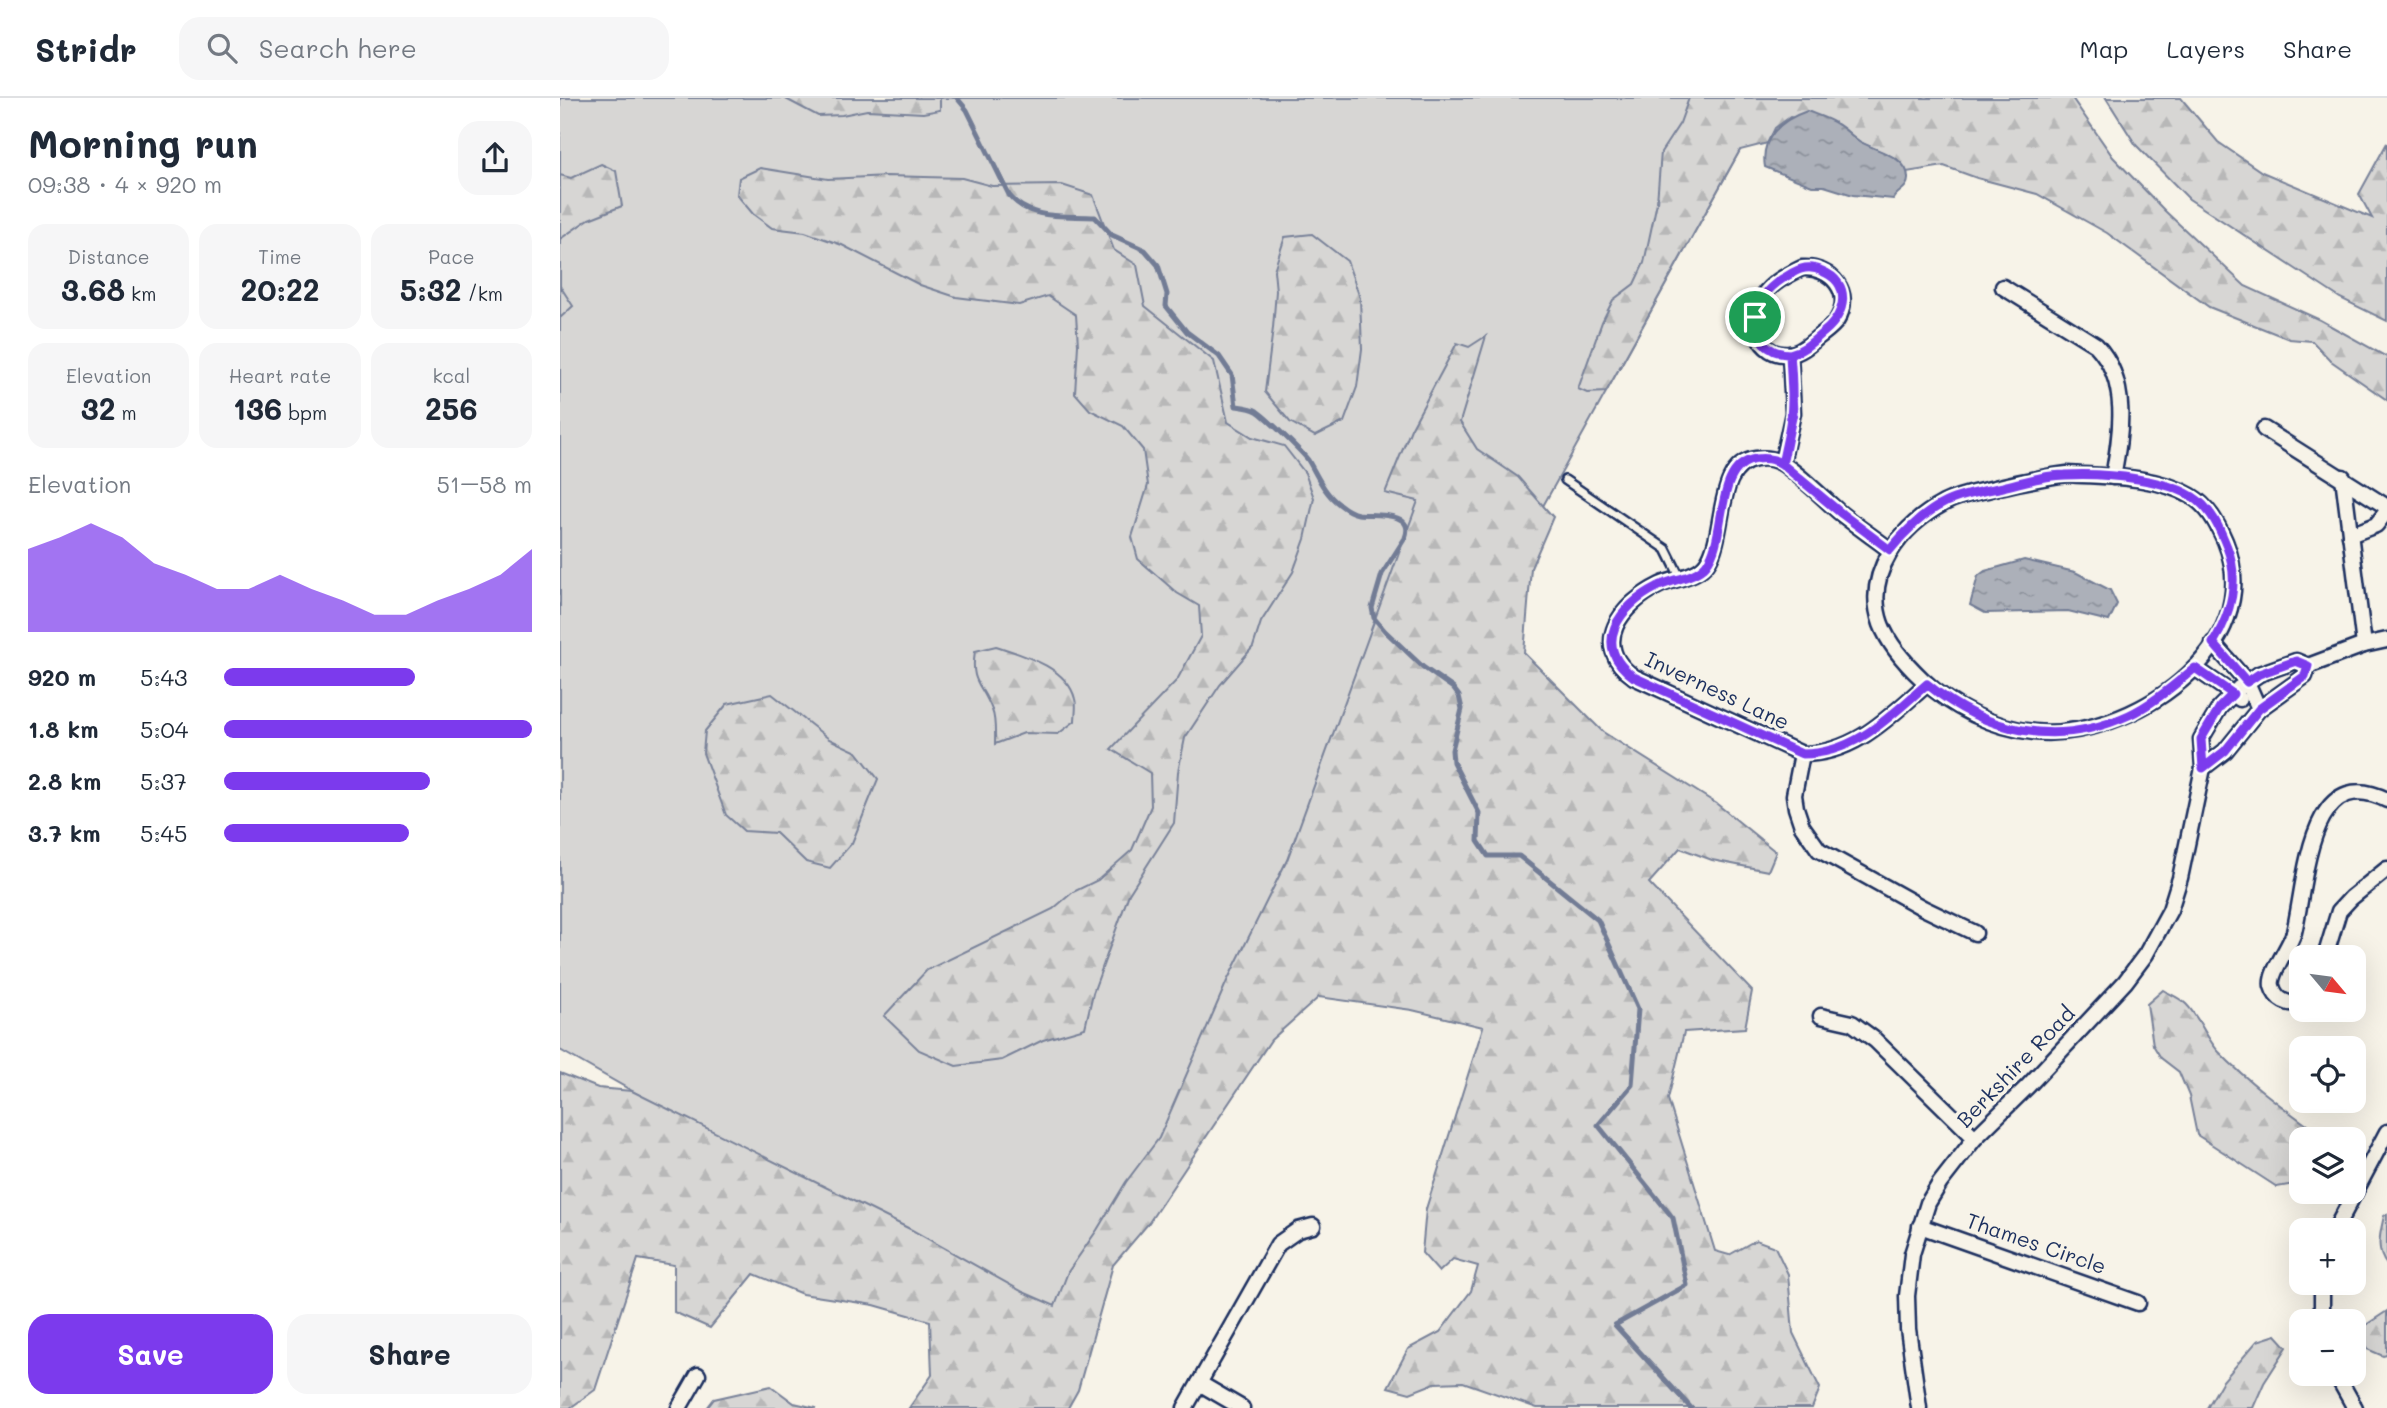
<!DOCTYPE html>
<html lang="en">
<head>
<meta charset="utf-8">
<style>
  :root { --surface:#fff; --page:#f6f6f7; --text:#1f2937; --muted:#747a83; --line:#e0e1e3; --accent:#7c3aed }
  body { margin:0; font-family:Mali,sans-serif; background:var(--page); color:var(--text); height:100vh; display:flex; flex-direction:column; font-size:26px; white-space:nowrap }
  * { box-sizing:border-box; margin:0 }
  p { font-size:23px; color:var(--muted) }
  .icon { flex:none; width:38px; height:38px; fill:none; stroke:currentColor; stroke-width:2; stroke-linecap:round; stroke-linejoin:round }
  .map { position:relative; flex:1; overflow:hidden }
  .sheet { display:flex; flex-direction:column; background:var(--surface); width:560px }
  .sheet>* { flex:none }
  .needle { width:46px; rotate:119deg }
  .controls { position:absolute; left:1729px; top:847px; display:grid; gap:14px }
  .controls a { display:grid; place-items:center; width:77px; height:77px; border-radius:14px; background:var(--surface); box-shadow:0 7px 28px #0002; font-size:35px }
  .pin { position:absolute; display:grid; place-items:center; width:60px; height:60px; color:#fff; margin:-30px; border:4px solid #fff; border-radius:50%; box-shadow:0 2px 7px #0007 }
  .round { display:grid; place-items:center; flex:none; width:74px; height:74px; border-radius:21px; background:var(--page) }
  .overview { display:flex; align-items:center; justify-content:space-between; height:119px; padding:0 28px }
  h1 { font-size:38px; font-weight:700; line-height:52px }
  .metrics { display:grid; grid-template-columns:repeat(3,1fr); gap:10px; height:119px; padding:7px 28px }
  .metrics div { display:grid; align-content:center; border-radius:18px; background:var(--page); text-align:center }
  .metrics b { font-size:30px; font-weight:700 }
  .metrics small { font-size:19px; font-weight:400 }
  .metrics p { font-size:19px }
  .chart { height:196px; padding:14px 28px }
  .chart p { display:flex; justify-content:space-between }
  .chart svg { width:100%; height:126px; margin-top:7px; fill:var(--accent); opacity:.7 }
  .button { display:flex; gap:14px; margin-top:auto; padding:14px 28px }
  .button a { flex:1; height:80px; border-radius:21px; background:var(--accent); color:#fff; font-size:28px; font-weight:700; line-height:80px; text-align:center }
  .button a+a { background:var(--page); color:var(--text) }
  ul { padding:0 28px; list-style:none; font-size:23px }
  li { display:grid; grid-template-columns:112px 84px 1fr; align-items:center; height:52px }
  li i { height:18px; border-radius:9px; background:var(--accent) }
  header { display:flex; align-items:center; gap:42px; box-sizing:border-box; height:98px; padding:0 35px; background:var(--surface); border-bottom:2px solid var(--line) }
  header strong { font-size:33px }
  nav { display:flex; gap:38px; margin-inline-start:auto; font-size:24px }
  .search { width:490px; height:63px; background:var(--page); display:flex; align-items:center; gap:18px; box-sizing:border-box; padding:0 24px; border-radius:21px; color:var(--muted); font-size:26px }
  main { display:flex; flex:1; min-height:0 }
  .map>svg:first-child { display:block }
  .green { fill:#d7d6d4; stroke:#798299; stroke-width:2 }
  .forest { fill:url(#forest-firs); stroke:#798299; stroke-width:2 }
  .water { fill:url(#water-ripples); stroke:#727c95; stroke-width:2 }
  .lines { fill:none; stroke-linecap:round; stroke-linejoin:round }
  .stream { stroke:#727c95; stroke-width:5 }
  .lane-casing { stroke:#1b2f5e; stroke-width:12 }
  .street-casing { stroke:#1b2f5e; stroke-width:19 }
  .lane { stroke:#f7f3e8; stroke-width:7 }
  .street { stroke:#f7f3e8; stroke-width:14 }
  .route-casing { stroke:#fff; stroke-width:14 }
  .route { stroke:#7c3aed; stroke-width:9 }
  .labels { text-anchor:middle; stroke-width:7; stroke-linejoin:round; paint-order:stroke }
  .street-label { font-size:21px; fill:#1b2f5e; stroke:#f7f3e8 }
</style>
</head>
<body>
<header>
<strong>Stridr</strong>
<div class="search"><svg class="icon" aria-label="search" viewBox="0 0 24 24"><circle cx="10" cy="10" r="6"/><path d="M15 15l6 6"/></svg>Search here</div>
<nav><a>Map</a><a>Layers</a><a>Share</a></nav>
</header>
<main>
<section class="sheet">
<div class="overview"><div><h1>Morning run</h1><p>09:38 · 4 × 920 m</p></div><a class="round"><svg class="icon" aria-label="share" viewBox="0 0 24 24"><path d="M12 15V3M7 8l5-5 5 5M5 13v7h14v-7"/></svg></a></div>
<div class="metrics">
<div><p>Distance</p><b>3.68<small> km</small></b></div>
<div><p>Time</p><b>20:22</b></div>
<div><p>Pace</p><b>5:32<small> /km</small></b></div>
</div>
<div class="metrics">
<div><p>Elevation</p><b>32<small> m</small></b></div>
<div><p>Heart rate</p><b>136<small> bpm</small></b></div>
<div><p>kcal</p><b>256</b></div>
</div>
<div class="chart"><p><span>Elevation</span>51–58 m</p>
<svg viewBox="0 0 160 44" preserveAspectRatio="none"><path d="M0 44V15L10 11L20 6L30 11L40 20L50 24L60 29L70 29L80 24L90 29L100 33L110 38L120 38L130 33L140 29L150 24L160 15V44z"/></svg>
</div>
<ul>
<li><b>920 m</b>5:43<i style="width:62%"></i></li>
<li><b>1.8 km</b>5:04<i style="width:100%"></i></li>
<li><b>2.8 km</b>5:37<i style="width:67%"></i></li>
<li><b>3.7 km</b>5:45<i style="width:60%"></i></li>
</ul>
<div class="button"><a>Save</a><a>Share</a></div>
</section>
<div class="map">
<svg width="1827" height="1310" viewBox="0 0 1827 1310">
  <defs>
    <pattern id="forest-firs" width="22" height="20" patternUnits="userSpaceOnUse" patternTransform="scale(1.75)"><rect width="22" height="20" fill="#d7d6d4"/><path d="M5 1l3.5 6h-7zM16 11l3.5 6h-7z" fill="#b8b8b8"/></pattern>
    <pattern id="water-ripples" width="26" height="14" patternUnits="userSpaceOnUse" patternTransform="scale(1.75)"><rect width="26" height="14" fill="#acb0b9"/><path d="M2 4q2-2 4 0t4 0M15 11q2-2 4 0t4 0" fill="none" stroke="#8b909a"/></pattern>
  </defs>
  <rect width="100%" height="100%" fill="#f7f3e8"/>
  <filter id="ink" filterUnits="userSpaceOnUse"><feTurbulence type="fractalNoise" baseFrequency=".0143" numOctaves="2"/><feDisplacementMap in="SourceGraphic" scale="14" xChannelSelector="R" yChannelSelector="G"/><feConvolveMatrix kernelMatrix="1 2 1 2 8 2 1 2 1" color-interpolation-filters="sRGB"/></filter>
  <g filter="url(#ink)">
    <path class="green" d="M0 0H1209L885 585 505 1239 0 952Z"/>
    <g class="forest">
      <path d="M224 0H380V12L363 15 307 12 282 17 258 18Z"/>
      <path d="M1129 0H1512L1553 59 1605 113 1685 188 1760 222 1827 259V302L1771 263 1752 243 1729 241 1649 209 1547 135 1477 96 1417 80 1384 68 1347 74 1337 61 1300 44 1277 26 1230 19 1215 30 1208 45 1180 52 1046 294 1027 295 1018 291 1042 224 1053 202 1074 186 1084 165 1097 104 1101 54 1120 25Z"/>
      <path d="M1546 0H1621L1658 44 1702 74 1812 120 1799 96 1827 45V223L1780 200 1629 101 1576 47Z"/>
      <path d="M41 66 56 73 62 108 29 121 0 141V77L11 80Z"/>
      <path d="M200 70 268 81 327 78 402 80 432 88 502 87 533 97 554 152 577 167 585 208 654 263 668 324 692 339 724 348 745 375 754 400 745 441 733 474 701 524 693 549 660 587 625 640 618 674 614 725 569 796 533 895 525 930 483 942 442 962 396 968 359 952 324 918 367 872 493 811 513 794 538 782 572 752 591 708 590 675 551 651 617 582 641 538 639 508 617 495 578 461 572 439 588 387 583 352 563 328 530 312 515 295 518 247 516 217 488 198 459 207 396 199 360 187 282 147 245 134 212 130 193 116 177 97 179 80Z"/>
      <path d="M752 136 787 163 800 200 802 251 797 289 784 324 755 338 730 324 705 294 713 230 716 193 714 172 725 139Z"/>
      <path d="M0 188 13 208 0 220Z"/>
      <path d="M926 238 900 324 917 351 958 379 993 419 971 470 964 555 1043 634 1157 706 1216 754 1208 773 1152 762 1120 750 1089 785 1192 893 1185 930 1124 934 1108 1001 1155 1153 1169 1157 1196 1142 1215 1149 1228 1176 1233 1235 1260 1290 1252 1310H977L903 1284 875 1285 850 1295 828 1289 848 1251 880 1234 911 1193 918 1168 893 1161 879 1174 862 1155 866 1111 923 929 852 912 759 899 711 942 588 1126 553 1167 518 1292 508 1310H349L372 1277 370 1223 314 1207 242 1196 194 1176 150 1230 114 1214V1167L78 1161 35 1292 10 1310H0V975L38 990 72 993 350 1131 463 1194 495 1208 508 1174 537 1132 566 1084 599 1040 667 883 727 762 858 403 825 395 851 331 897 245 909 249Z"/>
      <path d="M436 548C463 557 507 569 515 601 517 607 515 617 515 623L498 636 464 635 435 646C435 636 436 621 432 612 422 585 410 586 415 553Z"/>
      <path d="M212 596 269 641 297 654 318 681 292 745 270 770 246 764 216 735 184 733 166 717 143 655 145 633 167 606Z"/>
      <path d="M1603 892C1610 896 1620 900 1626 906 1640 920 1646 940 1659 954 1688 984 1722 1009 1755 1033L1758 1041H1741V1085L1717 1089 1637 1037 1629 998 1619 974 1601 960 1593 947 1587 906Z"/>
      <path d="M1827 1116V1167C1815 1152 1820 1136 1824 1118Z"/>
      <path d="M1827 1213V1257L1823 1258 1807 1251 1800 1231Z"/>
      <path d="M1716 1237 1727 1249 1704 1285 1693 1310H1647L1662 1284 1697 1243Z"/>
      <path d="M211 1288 234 1305 256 1310H147L154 1301Z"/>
    </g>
    <g class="water">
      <path d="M1247 13C1257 17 1268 20 1277 26 1285 30 1291 38 1299 43 1313 52 1349 58 1348 81 1348 91 1337 93 1333 101L1293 97 1264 88H1252L1205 69C1200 40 1221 22 1247 13Z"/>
      <path d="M1464 462 1515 474 1550 492 1557 506 1549 523 1508 513 1425 515 1410 507 1418 478 1425 473Z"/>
    </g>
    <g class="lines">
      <path class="stream" d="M397 0 407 12 449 97C470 123 504 117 535 119L552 137 585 152 598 167 607 196 606 208 627 234 659 258 672 277 676 308C683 309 692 310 697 313 706 319 742 354 748 362 757 377 764 395 779 406 784 410 792 415 798 416 813 418 856 412 845 440L822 476 812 510 814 520 825 533 863 569 893 590 899 598 902 611 892 652 893 664 919 715 918 743 928 758H959L1038 822 1078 911 1072 987 1038 1027 1113 1120 1127 1187 1055 1227 1131 1310"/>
      <defs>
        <path id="lane" d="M1005 382 1106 451 1120 479"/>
        <g id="street">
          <path d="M1242 170C1271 168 1294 195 1277 222 1273 229 1263 235 1257 240 1249 247 1240 255 1230 256 1198 260 1187 222 1203 198 1211 185 1228 177 1242 170Z"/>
          <path d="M1443 189 1536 247C1570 283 1561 335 1553 379"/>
          <path d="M1704 331 1827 409"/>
          <path d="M1222 365 1233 315 1230 256"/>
          <path d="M1507 376C1546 379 1595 377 1631 398 1648 408 1657 425 1665 443 1709 551 1569 643 1474 634 1433 630 1391 609 1362 581 1345 565 1329 547 1321 526 1303 475 1341 428 1384 405 1401 396 1421 394 1439 389 1462 384 1483 379 1507 376Z"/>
          <path d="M1783 379 1804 547"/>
          <path d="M1790 437 1816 427 1827 413"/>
          <path d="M1330 452C1313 439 1295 427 1279 414 1266 403 1230 367 1217 363 1211 360 1203 360 1196 361 1154 367 1167 437 1147 465 1137 479 1115 480 1100 487 1061 506 1029 547 1074 579L1242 656C1295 656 1329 619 1367 586"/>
          <path d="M1653 545 1687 584 1699 611"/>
          <path d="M1635 570 1680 601"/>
          <path d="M1242 656 1234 697 1236 710 1242 728 1259 752 1363 810 1415 835"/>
          <path d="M1643 670 1665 653 1699 611 1745 578 1748 568"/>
          <path d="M1765 859 1779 813 1791 800 1827 771"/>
          <path d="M1741 904C1728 908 1716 902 1712 888 1709 875 1730 849 1734 834 1746 787 1748 662 1827 702"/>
          <path d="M1261 918 1292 925 1315 942 1415 1040"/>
          <path d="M1360 1128 1578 1205"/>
          <path d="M1775 1132 1827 1034"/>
          <path d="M1762 1223V1185"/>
          <path d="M1776 1276 1795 1310"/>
          <path d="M639 1285 682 1310"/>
          <path d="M119 1310 138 1277"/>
          <path d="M625 1310 718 1146 738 1132 753 1128"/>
          <path d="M1359 1310 1348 1231 1347 1198 1352 1156 1368 1105 1380 1085 1415 1040 1468 988 1565 884 1586 856 1610 812 1620 780 1643 670 1641 641 1660 609 1679 590 1699 576 1736 563 1748 568 1804 547 1827 542"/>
        </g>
      </defs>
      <use href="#lane" class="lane-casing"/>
      <use href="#street" class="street-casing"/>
      <use href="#lane" class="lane"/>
      <use href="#street" class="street"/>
    </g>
  </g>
  <g class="lines" filter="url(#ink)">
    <defs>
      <path id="route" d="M1195 219C1195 240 1207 256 1230 256L1233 315 1222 366C1215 361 1205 360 1196 361 1153 367 1168 440 1146 467 1135 480 1112 481 1097 489 1059 508 1030 548 1074 579L1242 656C1295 656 1329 619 1367 586 1427 635 1497 650 1569 617 1593 606 1614 587 1635 570L1673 596 1660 609 1641 641 1643 670 1665 653 1699 611 1745 578 1748 568 1736 563 1699 576 1687 584 1653 545C1671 516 1680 482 1667 449 1661 434 1655 419 1643 407 1617 380 1542 375 1505 377 1484 377 1464 384 1443 389 1424 393 1404 396 1386 404 1365 414 1344 434 1330 452L1282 416 1222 366C1233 322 1234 301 1230 256 1244 253 1254 242 1265 233 1286 216 1292 185 1262 173 1256 170 1248 169 1241 171 1234 173 1228 178 1222 181 1207 191 1199 201 1195 219"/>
    </defs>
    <use href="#route" class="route-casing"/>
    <use href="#route" class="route"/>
  </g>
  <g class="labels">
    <g class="street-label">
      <text transform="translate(1157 593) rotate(25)" y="7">Inverness Lane</text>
      <text transform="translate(1456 969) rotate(-46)" y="7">Berkshire Road</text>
      <text transform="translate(1476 1146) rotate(19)" y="7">Thames Circle</text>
    </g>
  </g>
</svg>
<div class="controls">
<a><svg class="needle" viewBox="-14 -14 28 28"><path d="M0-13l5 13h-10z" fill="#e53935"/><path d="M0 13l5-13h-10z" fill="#747a83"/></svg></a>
<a><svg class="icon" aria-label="locate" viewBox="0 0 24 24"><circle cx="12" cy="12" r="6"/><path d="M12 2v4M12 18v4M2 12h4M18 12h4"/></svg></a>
<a><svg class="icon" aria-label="layers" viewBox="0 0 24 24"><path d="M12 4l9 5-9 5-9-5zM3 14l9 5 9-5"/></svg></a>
<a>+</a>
<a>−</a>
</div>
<div class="pin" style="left:1195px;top:219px;background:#1e9e55"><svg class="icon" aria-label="arrive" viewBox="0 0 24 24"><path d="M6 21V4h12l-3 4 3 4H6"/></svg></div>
</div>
</main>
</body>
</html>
